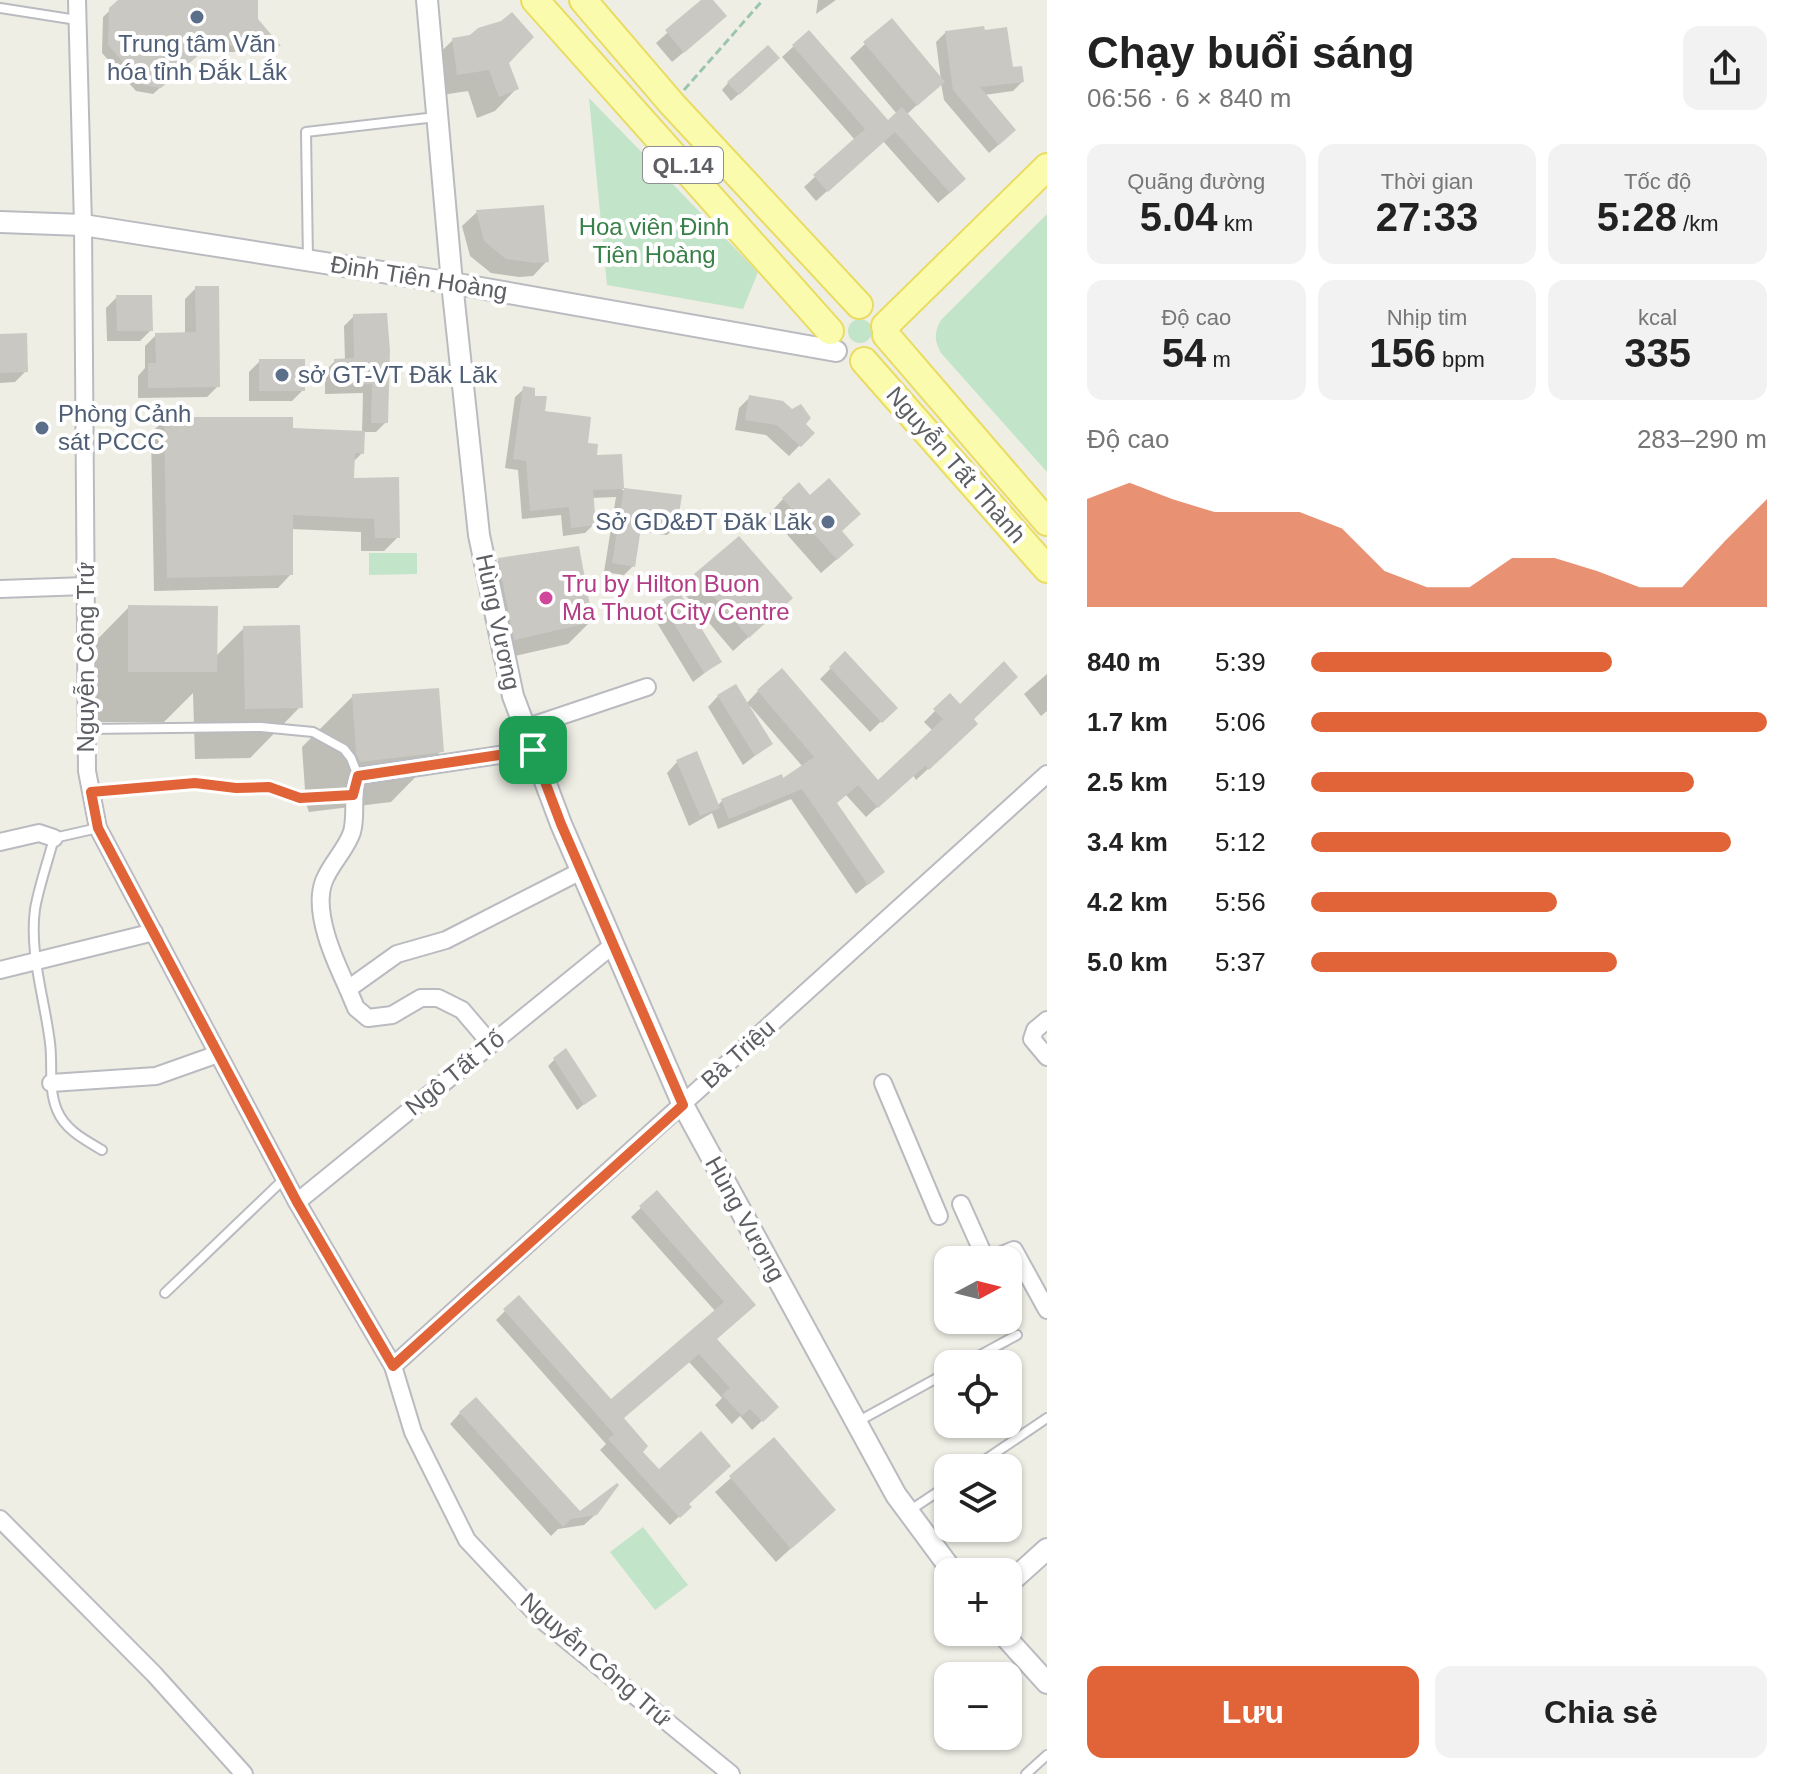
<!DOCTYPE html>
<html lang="vi">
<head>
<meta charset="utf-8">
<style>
  :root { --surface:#fff; --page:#f2f2f2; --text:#222; --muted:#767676; --accent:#e16338 }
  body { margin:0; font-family:Helvetica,sans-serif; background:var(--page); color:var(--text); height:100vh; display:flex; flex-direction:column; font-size:30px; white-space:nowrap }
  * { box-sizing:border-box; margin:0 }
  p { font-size:26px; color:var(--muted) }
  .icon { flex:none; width:44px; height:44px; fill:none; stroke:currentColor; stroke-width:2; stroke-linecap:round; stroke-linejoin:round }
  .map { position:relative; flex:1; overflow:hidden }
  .panel { display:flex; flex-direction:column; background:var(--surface); width:760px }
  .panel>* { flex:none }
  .needle { width:52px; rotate:83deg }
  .fabs { position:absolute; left:934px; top:1246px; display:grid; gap:16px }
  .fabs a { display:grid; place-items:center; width:88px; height:88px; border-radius:16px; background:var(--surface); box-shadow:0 2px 6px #0004; font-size:40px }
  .pin { position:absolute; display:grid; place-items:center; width:68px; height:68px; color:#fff; margin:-34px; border-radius:16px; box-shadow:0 4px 12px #0006 }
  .round { display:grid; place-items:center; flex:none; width:84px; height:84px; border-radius:16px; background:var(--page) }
  .head { display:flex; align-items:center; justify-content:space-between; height:136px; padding:0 40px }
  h1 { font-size:44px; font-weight:700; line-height:60px }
  .stats { display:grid; grid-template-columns:repeat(3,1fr); gap:12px; height:136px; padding:8px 40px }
  .stats div { display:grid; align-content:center; border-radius:16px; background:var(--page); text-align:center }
  .stats b { font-size:40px; font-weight:700 }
  .stats small { font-size:22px; font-weight:400 }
  .stats p { font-size:22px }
  .chart { height:224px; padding:16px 40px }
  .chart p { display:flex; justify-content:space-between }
  .chart svg { width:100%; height:144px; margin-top:8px; fill:var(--accent); opacity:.7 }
  .action { display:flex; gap:16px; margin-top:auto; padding:16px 40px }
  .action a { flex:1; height:92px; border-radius:16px; background:var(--accent); color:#fff; font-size:32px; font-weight:700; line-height:92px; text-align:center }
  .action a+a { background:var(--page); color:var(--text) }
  ul { padding:0 40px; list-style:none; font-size:26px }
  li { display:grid; grid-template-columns:128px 96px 1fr; align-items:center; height:60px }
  li i { height:20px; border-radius:10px; background:var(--accent) }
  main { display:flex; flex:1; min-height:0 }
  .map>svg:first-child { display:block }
  .green { fill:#c2e4c8 }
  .shadow { fill:#0003 }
  .building { fill:#cac8c2 }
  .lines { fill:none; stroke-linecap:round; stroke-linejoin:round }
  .service-casing { stroke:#babbc0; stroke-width:12 }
  .minor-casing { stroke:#babbc0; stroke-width:20 }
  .tertiary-casing { stroke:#babbc0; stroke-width:24 }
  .primary-casing { stroke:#eadc62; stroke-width:30 }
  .path { stroke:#9cc5af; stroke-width:3; stroke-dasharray:8 4; stroke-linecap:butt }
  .service { stroke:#fff; stroke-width:8 }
  .minor { stroke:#fff; stroke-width:16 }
  .tertiary { stroke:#fff; stroke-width:20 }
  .primary { stroke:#fafbad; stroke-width:26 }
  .route-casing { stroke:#fff; stroke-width:16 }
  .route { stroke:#e16338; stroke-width:10 }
  .service-dot { fill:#5c6f8a; stroke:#fff; stroke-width:3 }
  .hotel-dot { fill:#d1479c; stroke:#fff; stroke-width:3 }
  .labels { text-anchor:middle; stroke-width:8; stroke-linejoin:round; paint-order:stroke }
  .shield { fill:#fff; stroke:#8e8f92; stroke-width:2 }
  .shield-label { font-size:22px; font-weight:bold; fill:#5d5f64 }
  .service-label { font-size:24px; fill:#4e5e75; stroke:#fff; text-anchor:start }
  .park-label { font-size:24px; fill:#388048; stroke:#fff }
  .street-label { font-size:24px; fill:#5d5f64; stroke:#fff }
  .hotel-label { font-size:24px; fill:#b23c85; stroke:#fff; text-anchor:start }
</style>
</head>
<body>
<main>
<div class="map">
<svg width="1047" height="1774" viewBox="0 0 1047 1774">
  <rect width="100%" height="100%" fill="#eeeee5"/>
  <g class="green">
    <path d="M589 98 758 272 743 309 607 285Z"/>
    <path d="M1047 214V472L941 353C934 340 934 333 941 320Z"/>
    <circle cx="860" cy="331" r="12"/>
    <path d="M369 553H417V574L369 575Z"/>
    <path d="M643 1527 688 1585 655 1610 610 1552Z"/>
  </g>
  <g class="shadow">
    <path d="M121 0H256V19L279 46 272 52H201L153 94 136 91 102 53 103 17Z"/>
    <path d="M704 0H711L714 27 672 62 656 43Z"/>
    <path d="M818 0H836L816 14Z"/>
    <path d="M809 32 888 123 897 114 850 58 865 44 941 80 936 42 946 32 1011 70 1022 82 1013 91 984 95 1004 140 989 153 944 100 941 83 906 115 953 190 938 203 883 141 816 201 804 187 855 140 782 57Z"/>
    <path d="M471 37 507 63 516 89 495 111 477 118 468 91 435 96 431 61 453 40Z"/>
    <path d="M771 65 731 101 722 90 728 83Z"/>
    <path d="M477 212 547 261 533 276 519 277 491 273 470 256 462 226Z"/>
    <path d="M196 288 218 386 207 397 138 398V376L145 368V346L156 335 185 334V299Z"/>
    <path d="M117 297 151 330 140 341H107L106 308Z"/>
    <path d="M354 316 386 422 376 432H363L362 453 353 462 352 480 398 537 384 551H361V532L291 529V574L278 588 154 591 151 433 165 419 291 430 362 433 363 393 325 394V371L335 361H345L344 326Z"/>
    <path d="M0 336 26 371 15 382 0 383Z"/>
    <path d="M260 361 303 390 292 401H249V372Z"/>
    <path d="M524 389 543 413 586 445 595 457 620 456 622 490 680 497 675 527 667 535 642 532 639 528 633 566 624 575 604 572 616 497 591 498 594 524 585 533 563 536 561 515 522 519 518 470 505 468 515 397Z"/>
    <path d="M750 397 804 424 812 433 789 456 766 435 735 430 739 408Z"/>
    <path d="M783 499 840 532 837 559 821 573 769 514Z"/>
    <path d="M499 560 590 622 568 644 493 661 477 582Z"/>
    <path d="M696 576 776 612 733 651 681 590Z"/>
    <path d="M662 602 720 661 693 682 651 613Z"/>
    <path d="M129 607 216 656 244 628 300 707 250 758 195 759 193 693 164 722H78L79 658Z"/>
    <path d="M845 654 895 708 870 732 820 679Z"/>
    <path d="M1047 674V711L1041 716 1024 694Z"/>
    <path d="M758 691 878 783 933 731 924 722 950 696 972 720 940 758 916 780 913 775 866 817 846 795 835 804 883 872 856 894 791 799 718 829 712 813 689 826 667 773 677 762 717 806 722 801 782 781 803 767 750 706 748 707 770 744 743 765 708 707 718 696 746 704Z"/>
    <path d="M353 696 441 751 391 802 309 812 306 804 302 747Z"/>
    <path d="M555 1059 594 1096 577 1110 548 1066Z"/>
    <path d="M657 1193 753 1305 715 1339 777 1407 752 1430 740 1416 732 1424 715 1405 722 1398 689 1362 622 1419 641 1452 689 1507 670 1525 600 1450 606 1444 496 1320 505 1311 611 1402 716 1312 631 1217Z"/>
    <path d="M460 1413 579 1514H596L584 1525 558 1529 551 1536 450 1424Z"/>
    <path d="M774 1440 833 1510 776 1562 715 1492Z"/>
  </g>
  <g class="building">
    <path d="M118 0H258V19L281 46 210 45 161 88 143 85 108 45 109 8Z"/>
    <path d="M701 0H713L727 16 684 53 665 30Z"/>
    <path d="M512 12 534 37 509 63 519 89 499 97 489 70 457 75 452 38 470 35 478 28 501 21Z"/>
    <path d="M892 18 945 82 917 106 863 42Z"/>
    <path d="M984 26 985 30 1007 27 1013 67 1022 66 1024 82 980 87 1016 130 999 145 953 90 945 31Z"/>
    <path d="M809 30 888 120 902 107 966 179 950 193 895 132 828 192 813 175 865 129 792 45Z"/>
    <path d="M768 45 780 58 739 95 727 82Z"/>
    <path d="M544 205 549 262 535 263 506 259 484 241 476 210Z"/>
    <path d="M195 286H219L220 387 148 388V363H156L155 333 196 332Z"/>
    <path d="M116 295H152L153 331H117Z"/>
    <path d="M387 313 390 351 388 423H371L372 384 334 385V359L354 358 353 314Z"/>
    <path d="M27 333 28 372 0 373V334Z"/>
    <rect x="259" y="359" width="46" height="32"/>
    <path d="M523 386 535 388V396H547L545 411 591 417 588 443 598 444 597 455 622 454 624 488 682 495 677 527 651 524 646 518 638 524 641 528 635 567 612 563 624 489 593 490 596 525 571 528 569 507 530 511 526 461 513 459Z"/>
    <path d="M749 395 783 401 792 409 801 404 811 418 806 424 815 433 801 447 777 425 745 420Z"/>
    <path d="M164 417H293V428L365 431 364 454 355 453 354 478 399 477 400 538H375L374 519 293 515V575L167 578Z"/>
    <path d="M829 478 861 514 842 531 854 545 837 560 782 498 799 482 810 495Z"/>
    <path d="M739 536 793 598 749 638 694 574Z"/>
    <path d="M579 546 593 622 514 640 498 558Z"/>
    <path d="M678 590 722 662 704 673 660 601Z"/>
    <path d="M128 605 218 606 217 672H128Z"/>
    <path d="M300 625 303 708 245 709 243 626Z"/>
    <path d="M845 651 898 708 882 723 829 667Z"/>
    <path d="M1004 661 1018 677 974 719 978 724 929 770 925 766 878 808 858 785 837 803 885 872 868 885 802 789 729 819 721 799 782 774 783 778 814 757 757 690 782 668 878 780 943 719 933 709 950 693 960 704Z"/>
    <path d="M736 684 773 744 755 756 717 695Z"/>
    <path d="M439 688 444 752 360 762 356 753 352 694Z"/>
    <path d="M697 751 720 808 700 816 676 760Z"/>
    <path d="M566 1048 597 1096 584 1105 553 1058Z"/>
    <path d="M657 1190 756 1305 717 1339 779 1407 763 1422 750 1409 742 1416 722 1395 730 1388 699 1354 624 1418 648 1446 643 1452 659 1469 701 1431 731 1466 689 1504 692 1507 680 1518 608 1439 614 1434 503 1309 519 1295 611 1399 724 1302 639 1206Z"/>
    <path d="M476 1397 580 1511 617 1483 619 1485 597 1515 571 1519 563 1527 459 1412Z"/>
    <path d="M774 1437 836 1510 791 1549 729 1476Z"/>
  </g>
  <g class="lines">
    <defs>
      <g id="service">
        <path d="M0 8 77 20"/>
        <path d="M308 260 306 132 436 117"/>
        <path d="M87 729 261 727 313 732 344 749 351 758 358 776"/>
        <path d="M91 792 195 783 236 788 269 787 300 798 353 795"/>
        <path d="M98 828 54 838C48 861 39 886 35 909 29 954 45 1000 50 1043 53 1065 48 1089 57 1110 65 1130 85 1140 102 1150"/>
        <path d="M165 1293 284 1179"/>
        <path d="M964 1364 1017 1335"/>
        <path d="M857 1422 948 1372"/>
        <path d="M973 1468 1047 1418"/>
        <path d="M909 1511 948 1485"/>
        <path d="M1026 1774 1047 1755"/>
      </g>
      <g id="minor">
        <path d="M77 0 83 225 87 771 98 828 297 1202 393 1366 413 1432 467 1540 542 1620 731 1774"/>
        <path d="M0 589 86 586"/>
        <path d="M525 728 647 687"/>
        <path d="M0 842 39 833 54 838"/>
        <path d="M0 970 154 932"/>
        <path d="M348 989C335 961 312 912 324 881 331 863 346 850 352 832 357 814 351 795 358 776L533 750"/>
        <path d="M1047 1020 1035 1030 1032 1039 1047 1057"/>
        <path d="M491 1044 462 1010 438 998H421L392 1015 368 1018 356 1008 348 989 397 954 446 940 581 871"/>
        <path d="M51 1083 156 1076 218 1054"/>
        <path d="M883 1083 939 1216"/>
        <path d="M297 1202 613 945"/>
        <path d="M961 1204 986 1260"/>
        <path d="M990 1260 1014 1250 1047 1310"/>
        <path d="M393 1366 1047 774"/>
        <path d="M0 1519 154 1674 244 1774"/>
      </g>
      <g id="tertiary">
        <path d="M427 0 452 283 479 535 513 696 561 824 683 1105 896 1495 953 1572"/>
        <path d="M0 222 83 225 452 283 836 351"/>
        <path d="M1008 1584 1047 1549"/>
        <path d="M1001 1632 1047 1683"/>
      </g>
      <g id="primary">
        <path d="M535 0 830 331"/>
        <path d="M583 0 672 104 859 305"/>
        <path d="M885 326 1047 167"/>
        <path d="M886 335 1047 522"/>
        <path d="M864 361 1047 569"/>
      </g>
    </defs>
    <use href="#service" class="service-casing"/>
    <use href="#minor" class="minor-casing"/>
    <use href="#tertiary" class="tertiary-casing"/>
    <use href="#primary" class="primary-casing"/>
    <path class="path" d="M684 90 763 0"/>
    <use href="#service" class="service"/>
    <use href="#minor" class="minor"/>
    <use href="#tertiary" class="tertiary"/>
    <use href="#primary" class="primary"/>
  </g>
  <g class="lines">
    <defs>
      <path id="route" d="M533 750 561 824 683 1105 393 1366 297 1202 98 828 91 792 195 783 236 788 269 787 300 798 353 795 358 776Z"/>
    </defs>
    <use href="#route" class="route-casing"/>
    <use href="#route" class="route"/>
  </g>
  <g class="service-dot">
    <circle cx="197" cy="17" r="8"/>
    <circle cx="282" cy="375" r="8"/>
    <circle cx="42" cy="428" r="8"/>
    <circle cx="828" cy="522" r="8"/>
  </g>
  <circle class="hotel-dot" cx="546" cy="598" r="8"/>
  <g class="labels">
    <rect class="shield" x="643" y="147" width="80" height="36" rx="6"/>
    <g class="shield-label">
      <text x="683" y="173">QL.14</text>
    </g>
    <g class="service-label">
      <text x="197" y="52" text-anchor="middle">Trung tâm Văn<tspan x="197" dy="28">hóa tỉnh Đắk Lắk</tspan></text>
      <text x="298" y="383">sở GT-VT Đăk Lăk</text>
      <text x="58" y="422">Phòng Cảnh<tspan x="58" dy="28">sát PCCC</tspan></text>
      <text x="812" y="530" text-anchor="end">Sở GD&amp;ĐT Đăk Lăk</text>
    </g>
    <g class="park-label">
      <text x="654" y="235">Hoa viên Đinh<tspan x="654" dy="28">Tiên Hoàng</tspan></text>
    </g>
    <g class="street-label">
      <text transform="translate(419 278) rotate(9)" y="8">Đinh Tiên Hoàng</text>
      <text transform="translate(956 465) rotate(49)" y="8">Nguyễn Tất Thành</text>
      <text transform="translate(498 622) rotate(78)" y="8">Hùng Vương</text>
      <text transform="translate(86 657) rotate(-90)" y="8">Nguyễn Công Trứ</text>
      <text transform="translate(738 1054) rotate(-42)" y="8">Bà Triệu</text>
      <text transform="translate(455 1073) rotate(-39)" y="8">Ngô Tất Tố</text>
      <text transform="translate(745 1219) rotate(61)" y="8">Hùng Vương</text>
      <text transform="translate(596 1660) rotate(41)" y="8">Nguyễn Công Trứ</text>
    </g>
    <g class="hotel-label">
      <text x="562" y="592">Tru by Hilton Buon<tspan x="562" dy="28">Ma Thuot City Centre</tspan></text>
    </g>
  </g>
</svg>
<div class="fabs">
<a><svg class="needle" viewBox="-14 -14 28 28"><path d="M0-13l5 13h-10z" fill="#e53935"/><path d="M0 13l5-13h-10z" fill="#767676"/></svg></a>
<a><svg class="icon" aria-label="locate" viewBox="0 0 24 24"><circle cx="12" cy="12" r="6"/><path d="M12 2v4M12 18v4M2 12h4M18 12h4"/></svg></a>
<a><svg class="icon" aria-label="layers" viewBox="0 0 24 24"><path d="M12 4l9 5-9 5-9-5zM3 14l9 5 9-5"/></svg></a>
<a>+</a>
<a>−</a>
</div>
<div class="pin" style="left:533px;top:750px;background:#1e9e55"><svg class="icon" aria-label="arrive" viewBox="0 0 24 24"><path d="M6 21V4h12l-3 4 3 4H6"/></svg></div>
</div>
<section class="panel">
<div class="head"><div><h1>Chạy buổi sáng</h1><p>06:56 · 6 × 840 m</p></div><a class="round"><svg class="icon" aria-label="share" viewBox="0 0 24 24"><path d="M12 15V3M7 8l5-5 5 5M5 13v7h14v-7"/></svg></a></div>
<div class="stats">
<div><p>Quãng đường</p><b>5.04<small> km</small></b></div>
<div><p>Thời gian</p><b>27:33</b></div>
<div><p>Tốc độ</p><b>5:28<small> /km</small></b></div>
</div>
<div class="stats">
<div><p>Độ cao</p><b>54<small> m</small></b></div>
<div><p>Nhịp tim</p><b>156<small> bpm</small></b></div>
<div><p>kcal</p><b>335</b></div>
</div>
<div class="chart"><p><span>Độ cao</span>283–290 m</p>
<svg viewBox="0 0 160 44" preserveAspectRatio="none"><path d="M0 44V11L10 6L20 11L30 15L40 15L50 15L60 20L70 33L80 38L90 38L100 29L110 29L120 33L130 38L140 38L150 24L160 11V44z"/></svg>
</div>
<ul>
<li><b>840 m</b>5:39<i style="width:66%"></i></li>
<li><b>1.7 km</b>5:06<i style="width:100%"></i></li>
<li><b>2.5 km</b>5:19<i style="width:84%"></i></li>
<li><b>3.4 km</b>5:12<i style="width:92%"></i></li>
<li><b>4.2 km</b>5:56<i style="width:54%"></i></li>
<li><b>5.0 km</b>5:37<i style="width:67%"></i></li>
</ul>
<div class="action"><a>Lưu</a><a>Chia sẻ</a></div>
</section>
</main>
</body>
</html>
